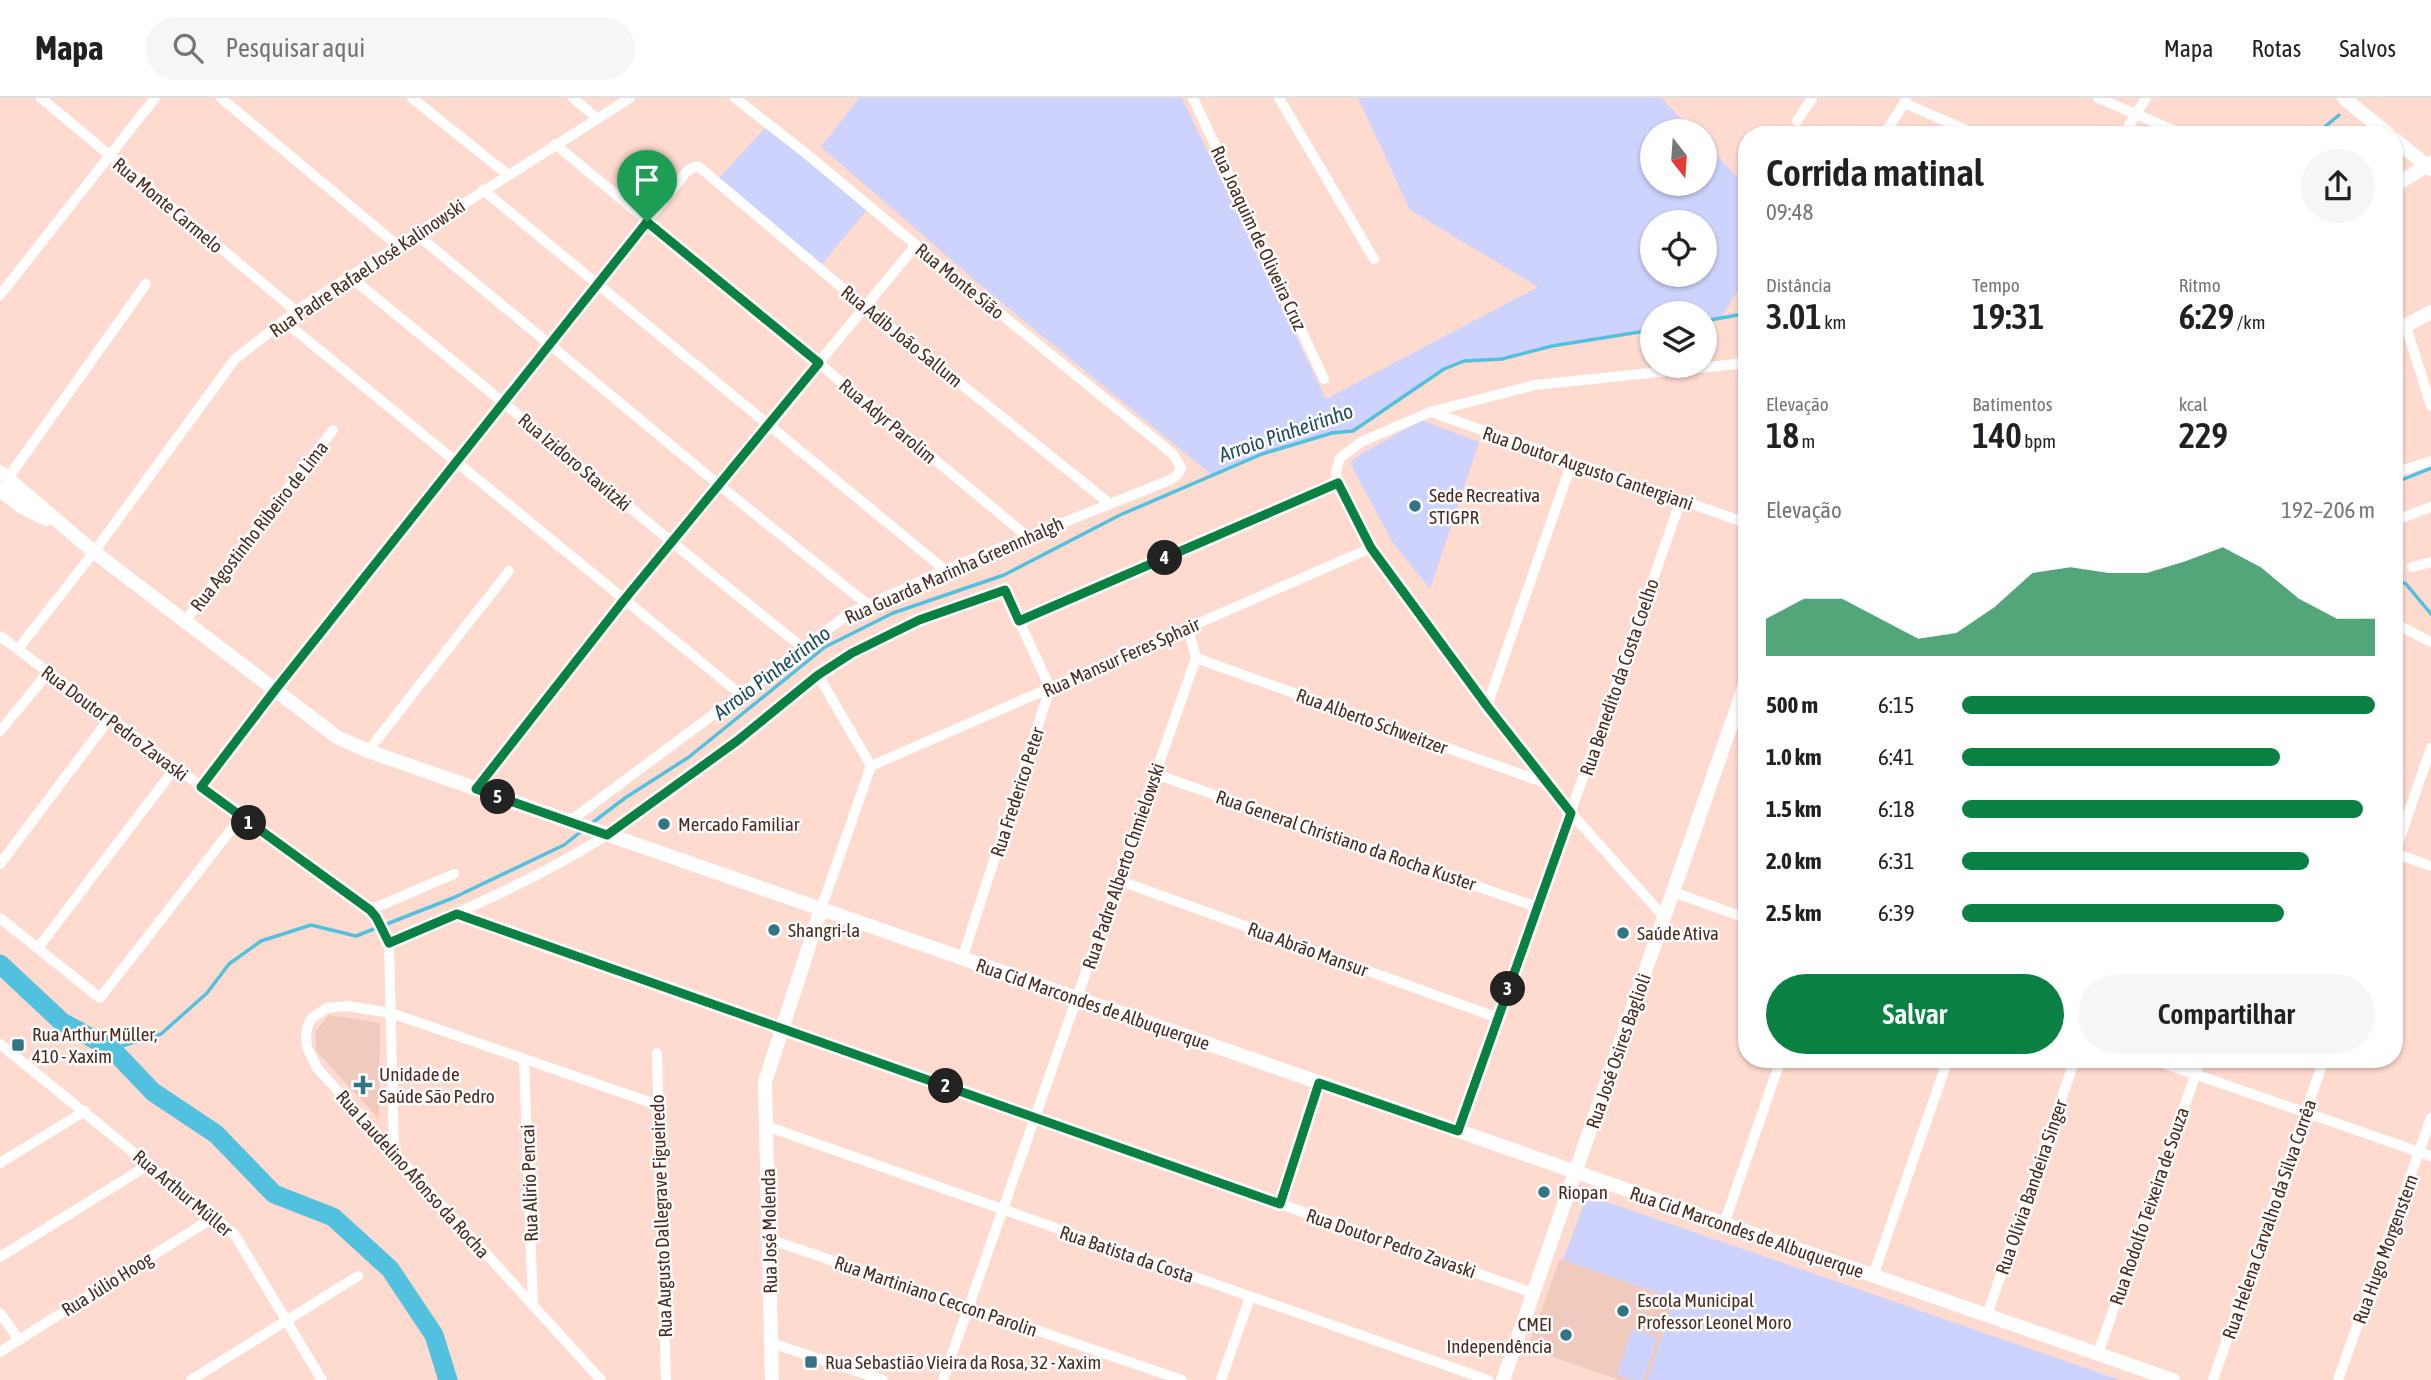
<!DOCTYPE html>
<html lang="pt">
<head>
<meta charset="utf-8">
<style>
  :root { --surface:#fff; --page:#f6f6f6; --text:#202124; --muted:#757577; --line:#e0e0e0; --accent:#0b8043 }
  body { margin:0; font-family:"Asap Condensed",sans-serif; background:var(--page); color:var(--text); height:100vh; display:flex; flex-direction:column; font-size:26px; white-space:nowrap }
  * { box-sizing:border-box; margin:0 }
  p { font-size:23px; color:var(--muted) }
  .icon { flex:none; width:38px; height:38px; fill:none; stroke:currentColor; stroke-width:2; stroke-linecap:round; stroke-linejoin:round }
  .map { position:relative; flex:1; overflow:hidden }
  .side { position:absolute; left:1738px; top:28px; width:665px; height:942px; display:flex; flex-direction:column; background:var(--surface); border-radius:28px; box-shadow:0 2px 5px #0004 }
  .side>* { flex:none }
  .needle { width:46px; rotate:163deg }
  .buttons { position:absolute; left:1640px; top:21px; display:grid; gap:14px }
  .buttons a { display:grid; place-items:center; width:77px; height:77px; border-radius:50%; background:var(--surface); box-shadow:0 2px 5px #0004; font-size:35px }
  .pin { position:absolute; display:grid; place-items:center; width:60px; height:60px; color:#fff; margin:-72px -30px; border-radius:50% 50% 50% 0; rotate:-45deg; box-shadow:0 0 7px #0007 }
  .pin .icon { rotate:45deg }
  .km { position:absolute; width:35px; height:35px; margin:-18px; border-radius:50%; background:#222; color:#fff; font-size:19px; line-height:35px; text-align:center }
  .round { display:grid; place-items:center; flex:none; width:74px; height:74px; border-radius:37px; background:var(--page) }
  .summary { display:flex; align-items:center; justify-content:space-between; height:119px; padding:0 28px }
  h1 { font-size:38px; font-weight:600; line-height:52px }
  .metrics { display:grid; grid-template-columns:repeat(3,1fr); gap:10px; height:119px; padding:7px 28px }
  .metrics div { display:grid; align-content:center }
  .metrics b { font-size:35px; font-weight:600 }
  .metrics small { font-size:19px; font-weight:400 }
  .metrics p { font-size:19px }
  .chart { height:196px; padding:14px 28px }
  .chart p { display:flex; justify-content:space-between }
  .chart svg { width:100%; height:126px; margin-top:7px; fill:var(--accent); opacity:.7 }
  .action { display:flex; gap:14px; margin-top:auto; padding:14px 28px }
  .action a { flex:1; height:80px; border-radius:42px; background:var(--accent); color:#fff; font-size:28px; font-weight:600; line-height:80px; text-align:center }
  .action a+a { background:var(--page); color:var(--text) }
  ul { padding:0 28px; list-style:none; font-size:23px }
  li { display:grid; grid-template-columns:112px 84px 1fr; align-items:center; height:52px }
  li i { height:18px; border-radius:9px; background:var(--accent) }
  header { display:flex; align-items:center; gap:42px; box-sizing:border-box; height:98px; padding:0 35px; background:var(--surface); border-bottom:2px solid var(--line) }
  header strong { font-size:33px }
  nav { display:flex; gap:38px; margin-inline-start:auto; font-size:24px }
  .search { width:490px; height:63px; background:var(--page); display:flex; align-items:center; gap:18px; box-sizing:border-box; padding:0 24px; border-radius:38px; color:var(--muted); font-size:26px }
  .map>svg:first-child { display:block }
  .built { fill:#f1cabe }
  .green { fill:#cdd3fd; fill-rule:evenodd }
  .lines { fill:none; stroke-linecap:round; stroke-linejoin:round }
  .stream { stroke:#52c1df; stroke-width:3.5 }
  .river { stroke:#52c1df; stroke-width:19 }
  .street { stroke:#fff; stroke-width:10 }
  .secondary { stroke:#fff; stroke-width:14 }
  .route-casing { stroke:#fff; stroke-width:14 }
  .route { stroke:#0b8043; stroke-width:9 }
  .poi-dot { fill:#337487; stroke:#fff; stroke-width:2.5 }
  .labels { text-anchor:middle; stroke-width:5; stroke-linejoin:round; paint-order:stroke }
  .street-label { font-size:19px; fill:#4b2a1f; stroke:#fff }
  .poi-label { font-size:19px; fill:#4b2a1f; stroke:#fff; text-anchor:start }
  .water-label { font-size:21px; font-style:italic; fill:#1e4e5b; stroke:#fff }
</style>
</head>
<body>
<header>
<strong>Mapa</strong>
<div class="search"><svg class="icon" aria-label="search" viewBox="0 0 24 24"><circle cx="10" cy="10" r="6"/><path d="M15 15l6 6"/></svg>Pesquisar aqui</div>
<nav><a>Mapa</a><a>Rotas</a><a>Salvos</a></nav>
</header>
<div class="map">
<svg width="2431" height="1282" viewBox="0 0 2431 1282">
  <rect width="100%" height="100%" fill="#fedacf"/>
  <g class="built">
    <path d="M329 917 380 925 379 1021 316 953V933Z"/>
    <path d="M1560 1161 1675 1201 1647 1282H1619L1528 1250Z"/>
  </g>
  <g class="green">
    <path d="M859 0H1182L1326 301 1538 189 1410 112 1358 0H1661L1693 33H1652V86H1704L1705 45 1746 88V178L1721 220 1705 223 1704 215H1652V232L1552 248 1502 261 1464 263 1444 271 1353 333 1332 335 1262 356 1213 378 978 185 821 49ZM1652 124H1704V177H1652Z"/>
    <path d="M766 29 868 111 821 167 718 81Z"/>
    <path d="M1421 322 1479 344 1430 491 1393 445 1351 367 1353 361Z"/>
    <path d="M1587 1097 2120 1282H1647L1675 1201 1563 1162Z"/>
    <path d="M1632 1231 1658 1239 1643 1282H1633L1617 1277Z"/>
  </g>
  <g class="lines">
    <g class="stream">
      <path d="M2315 37 2339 17"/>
      <path d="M1704 223 1738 217 1746 219"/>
      <path d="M2394 385 2431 370"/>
      <path d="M2394 480 2406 486 2431 516"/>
      <path d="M592 725 625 700 689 659 825 549 893 515 1004 477 1120 417 1262 356 1332 335 1353 333 1444 271 1464 263 1502 261 1552 248 1652 232"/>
      <path d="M112 951 161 936 207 895 229 866 261 843 311 827 356 838 453 800 564 747 583 732"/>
    </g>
    <path class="river" d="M0 866 62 924 112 951 153 994 216 1036 274 1096 333 1119 390 1171 434 1237 448 1282"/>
    <g class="street">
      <path d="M41 0 296 213"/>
      <path d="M221 0 397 147"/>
      <path d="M412 0 507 76"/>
      <path d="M573 0 597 20"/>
      <path d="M1193 0 1324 281"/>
      <path d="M1279 0 1374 161"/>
      <path d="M2098 0 2185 37"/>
      <path d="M1904 5 1978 37"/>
      <path d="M1797 23 1812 0"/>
      <path d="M1884 37 1906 2"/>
      <path d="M2123 37 2146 0"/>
      <path d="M555 46 1028 439"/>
      <path d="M483 92 945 472"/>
      <path d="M415 135 719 387 868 507"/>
      <path d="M349 178C501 301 649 428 802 549"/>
      <path d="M0 197 155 0"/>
      <path d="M284 223 740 596"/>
      <path d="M2406 228 2431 308"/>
      <path d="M1431 314 1746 425"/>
      <path d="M1743 317 1746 308"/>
      <path d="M2394 375 2431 363"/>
      <path d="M8 380 146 186"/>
      <path d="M2394 423 2431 409"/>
      <path d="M2412 469 2431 464"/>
      <path d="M185 523 333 332"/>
      <path d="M1019 523 1338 385"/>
      <path d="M2394 525 2431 544"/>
      <path d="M0 538 376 819 389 845 394 1055"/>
      <path d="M18 551 94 454 235 261 296 213 630 0"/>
      <path d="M1196 560 1548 686"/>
      <path d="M818 577 871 668 821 811"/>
      <path d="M1487 608 1572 364"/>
      <path d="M0 633 48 575"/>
      <path d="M368 653 509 473"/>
      <path d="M871 668 1371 450"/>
      <path d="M1155 676 1537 809"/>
      <path d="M201 689 275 592 688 72 698 68 865 209 1109 405"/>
      <path d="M476 691 624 501 916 147"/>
      <path d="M570 723 850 515 945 472 1170 382 1177 377 1181 370 1173 356 916 147 803 53 735 0"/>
      <path d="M2394 755 2431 768"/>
      <path d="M2394 757 2431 650"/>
      <path d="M0 766 109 621"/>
      <path d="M1118 782 1498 920"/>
      <path d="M1673 794 1746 820"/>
      <path d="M370 812 454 776"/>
      <path d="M457 816 1533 1195"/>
      <path d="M1664 819 1571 715 1487 608 1371 450 1338 385 1336 374 1340 360 1361 344 1430 314 1535 287 1746 265"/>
      <path d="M0 820 100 900 241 719"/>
      <path d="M389 845C463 813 539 780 607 737 651 709 694 676 736 644 773 614 809 582 849 557 896 527 953 510 1005 492L1050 590 962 861"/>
      <path d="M38 850 175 670"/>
      <path d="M0 946 235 1137 322 1282"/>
      <path d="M657 955 666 1282"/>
      <path d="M2151 961 2431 1058"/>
      <path d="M524 962 533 1207"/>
      <path d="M766 1028 1488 1282"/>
      <path d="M1458 1033 1681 402"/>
      <path d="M0 1065 85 1013"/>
      <path d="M1280 1106 1319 985"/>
      <path d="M1724 1126 1781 961"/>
      <path d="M769 1141 1182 1282"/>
      <path d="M0 1159 150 1066"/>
      <path d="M1873 1178 1948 961"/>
      <path d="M0 1215 19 1242"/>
      <path d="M1987 1217 2075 961"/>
      <path d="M771 1245 883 1282"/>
      <path d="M0 1254 214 1119"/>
      <path d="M2098 1256 2201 961"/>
      <path d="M191 1282 358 1178"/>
      <path d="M601 1282 317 970 307 949 306 935 308 927 312 920 327 910 347 908 391 915 658 1007"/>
      <path d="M943 1282 1196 560 1188 530"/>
      <path d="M1221 1282 1250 1199"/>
      <path d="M2213 1282 2324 961"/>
      <path d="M2338 1282 2431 1020"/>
    </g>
    <g class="secondary">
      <path d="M2344 0 2389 37"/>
      <path d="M2394 41 2431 71"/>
      <path d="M2394 88 2431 65"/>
      <path d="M2394 234 2431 214"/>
      <path d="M0 374 94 454 337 639 368 653 2173 1282"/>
      <path d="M0 392 22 409 46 421"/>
      <path d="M772 1282 765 984 821 811"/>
      <path d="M1503 1282 1746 584"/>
    </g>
  </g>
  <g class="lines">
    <defs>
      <path id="route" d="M647 124 819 265 624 502 476 691 607 737 737 643 818 577 852 555 919 522 1005 492 1019 523 1338 385 1371 450 1487 608 1571 715 1458 1033 1319 985 1280 1106 457 816 389 845 376 819 370 812 201 689 275 592Z"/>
    </defs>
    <use href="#route" class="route-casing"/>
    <use href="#route" class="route"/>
  </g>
  <g class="poi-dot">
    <circle cx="1415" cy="408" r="7"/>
    <circle cx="664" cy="726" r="7"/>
    <circle cx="774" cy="832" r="7"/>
    <circle cx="1623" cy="835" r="7"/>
    <rect x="11" y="940" width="14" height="14" rx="3.5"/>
    <path d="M359.5 976.5h7v7h7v7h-7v7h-7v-7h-7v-7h7z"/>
    <circle cx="1544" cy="1094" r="7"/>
    <circle cx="1623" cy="1213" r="7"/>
    <circle cx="1566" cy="1237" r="7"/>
    <rect x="804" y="1257" width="14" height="14" rx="3.5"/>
  </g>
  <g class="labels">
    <g class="street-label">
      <text transform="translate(168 107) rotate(40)" y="7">Rua Monte Carmelo</text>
      <text transform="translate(1259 140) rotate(65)" y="7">Rua Joaquim de Oliveira Cruz</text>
      <text transform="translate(367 170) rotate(-34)" y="7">Rua Padre Rafael José Kalinowski</text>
      <text transform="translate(960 183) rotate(39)" y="7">Rua Monte Sião</text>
      <text transform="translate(902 238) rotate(39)" y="7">Rua Adib João Sallum</text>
      <text transform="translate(888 323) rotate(40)" y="7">Rua Adyr Parolim</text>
      <text transform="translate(575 364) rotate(40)" y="7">Rua Izidoro Stavitzki</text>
      <text transform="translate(1588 370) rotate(19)" y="7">Rua Doutor Augusto Cantergiani</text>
      <text transform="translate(259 428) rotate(-52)" y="7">Rua Agostinho Ribeiro de Lima</text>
      <text transform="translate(954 472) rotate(-24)" y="7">Rua Guarda Marinha Greennhalgh</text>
      <text transform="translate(1121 559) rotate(-24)" y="7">Rua Mansur Feres Sphair</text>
      <text transform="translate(1619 579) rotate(-71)" y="7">Rua Benedito da Costa Coelho</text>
      <text transform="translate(1372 623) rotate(20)" y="7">Rua Alberto Schweitzer</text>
      <text transform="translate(115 625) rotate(37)" y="7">Rua Doutor Pedro Zavaski</text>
      <text transform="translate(1017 694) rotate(-72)" y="7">Rua Frederico Peter</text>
      <text transform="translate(1346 742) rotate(19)" y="7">Rua General Christiano da Rocha Kuster</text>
      <text transform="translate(1123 768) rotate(-71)" y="7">Rua Padre Alberto Chmielowski</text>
      <text transform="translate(1308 851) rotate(20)" y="7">Rua Abrão Mansur</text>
      <text transform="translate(1093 906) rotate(19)" y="7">Rua Cid Marcondes de Albuquerque</text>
      <text transform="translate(1618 953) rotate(-71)" y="7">Rua José Osires Baglioli</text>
      <text transform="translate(413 1076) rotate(48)" y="7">Rua Laudelino Afonso da Rocha</text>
      <text transform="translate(529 1085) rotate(-92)" y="7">Rua Alírio Pencai</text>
      <text transform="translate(2031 1089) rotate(-71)" y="7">Rua Olívia Bandeira Singer</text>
      <text transform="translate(183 1095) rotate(40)" y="7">Rua Arthur Müller</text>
      <text transform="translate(2149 1108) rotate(-71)" y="7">Rua Rodolfo Teixeira de Souza</text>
      <text transform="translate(661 1118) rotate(-92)" y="7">Rua Augusto Dallegrave Figueiredo</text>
      <text transform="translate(2269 1121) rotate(-71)" y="7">Rua Helena Carvalho da Silva Corrêa</text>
      <text transform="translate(769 1133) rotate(-91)" y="7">Rua José Molenda</text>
      <text transform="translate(1747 1134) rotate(19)" y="7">Rua Cid Marcondes de Albuquerque</text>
      <text transform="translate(1391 1145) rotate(19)" y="7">Rua Doutor Pedro Zavaski</text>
      <text transform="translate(2385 1151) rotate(-70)" y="7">Rua Hugo Morgenstern</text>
      <text transform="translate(1127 1156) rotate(19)" y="7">Rua Batista da Costa</text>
      <text transform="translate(107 1186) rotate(-32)" y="7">Rua Júlio Hoog</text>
      <text transform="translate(936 1198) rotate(19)" y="7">Rua Martiniano Ceccon Parolin</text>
    </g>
    <g class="poi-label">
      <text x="1429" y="404">Sede Recreativa<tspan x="1429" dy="22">STIGPR</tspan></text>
      <text x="678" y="733">Mercado Familiar</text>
      <text x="788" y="839">Shangri-la</text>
      <text x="1637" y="842">Saúde Ativa</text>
      <text x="32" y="943">Rua Arthur Müller,<tspan x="32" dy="22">410 - Xaxim</tspan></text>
      <text x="379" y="983">Unidade de<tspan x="379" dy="22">Saúde São Pedro</tspan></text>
      <text x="1558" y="1101">Riopan</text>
      <text x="1637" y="1209">Escola Municipal<tspan x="1637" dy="22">Professor Leonel Moro</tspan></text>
      <text x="1552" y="1233" text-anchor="end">CMEI<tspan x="1552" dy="22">Independência</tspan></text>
      <text x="825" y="1271">Rua Sebastião Vieira da Rosa, 32 - Xaxim</text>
    </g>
    <g class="water-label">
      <text transform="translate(1286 335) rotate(-19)" y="7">Arroio Pinheirinho</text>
      <text transform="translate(772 575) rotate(-37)" y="7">Arroio Pinheirinho</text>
    </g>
  </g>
</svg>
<div class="buttons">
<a><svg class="needle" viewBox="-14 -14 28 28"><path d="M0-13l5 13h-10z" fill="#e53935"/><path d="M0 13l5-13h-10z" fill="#757577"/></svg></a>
<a><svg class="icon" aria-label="locate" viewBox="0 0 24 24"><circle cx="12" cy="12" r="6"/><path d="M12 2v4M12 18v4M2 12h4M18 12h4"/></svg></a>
<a><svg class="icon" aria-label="layers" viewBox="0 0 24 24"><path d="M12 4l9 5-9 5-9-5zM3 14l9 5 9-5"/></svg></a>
</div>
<div class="pin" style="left:647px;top:124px;background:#1e9e55"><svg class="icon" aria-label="arrive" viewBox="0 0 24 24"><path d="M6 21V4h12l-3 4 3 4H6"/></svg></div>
<b class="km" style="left:249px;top:725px">1</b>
<b class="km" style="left:946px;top:988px">2</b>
<b class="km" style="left:1508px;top:891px">3</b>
<b class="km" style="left:1165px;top:460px">4</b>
<b class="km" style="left:498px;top:699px">5</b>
<section class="side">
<div class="summary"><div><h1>Corrida matinal</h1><p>09:48</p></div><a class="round"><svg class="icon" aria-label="share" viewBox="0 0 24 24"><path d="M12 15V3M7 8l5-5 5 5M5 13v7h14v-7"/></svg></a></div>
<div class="metrics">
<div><p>Distância</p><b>3.01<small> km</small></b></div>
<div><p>Tempo</p><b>19:31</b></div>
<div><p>Ritmo</p><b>6:29<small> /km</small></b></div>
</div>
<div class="metrics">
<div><p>Elevação</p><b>18<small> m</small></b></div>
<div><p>Batimentos</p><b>140<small> bpm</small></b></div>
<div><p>kcal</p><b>229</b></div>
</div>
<div class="chart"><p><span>Elevação</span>192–206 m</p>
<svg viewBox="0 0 160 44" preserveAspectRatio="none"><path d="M0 44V31L10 24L20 24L30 31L40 38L50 36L60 27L70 15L80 13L90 15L100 15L110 11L120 6L130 13L140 24L150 31L160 31V44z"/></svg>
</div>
<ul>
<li><b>500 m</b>6:15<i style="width:100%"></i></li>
<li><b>1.0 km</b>6:41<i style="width:77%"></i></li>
<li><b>1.5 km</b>6:18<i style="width:97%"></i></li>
<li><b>2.0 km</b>6:31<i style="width:84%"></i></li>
<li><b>2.5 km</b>6:39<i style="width:78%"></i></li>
</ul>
<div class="action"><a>Salvar</a><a>Compartilhar</a></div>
</section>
</div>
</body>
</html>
